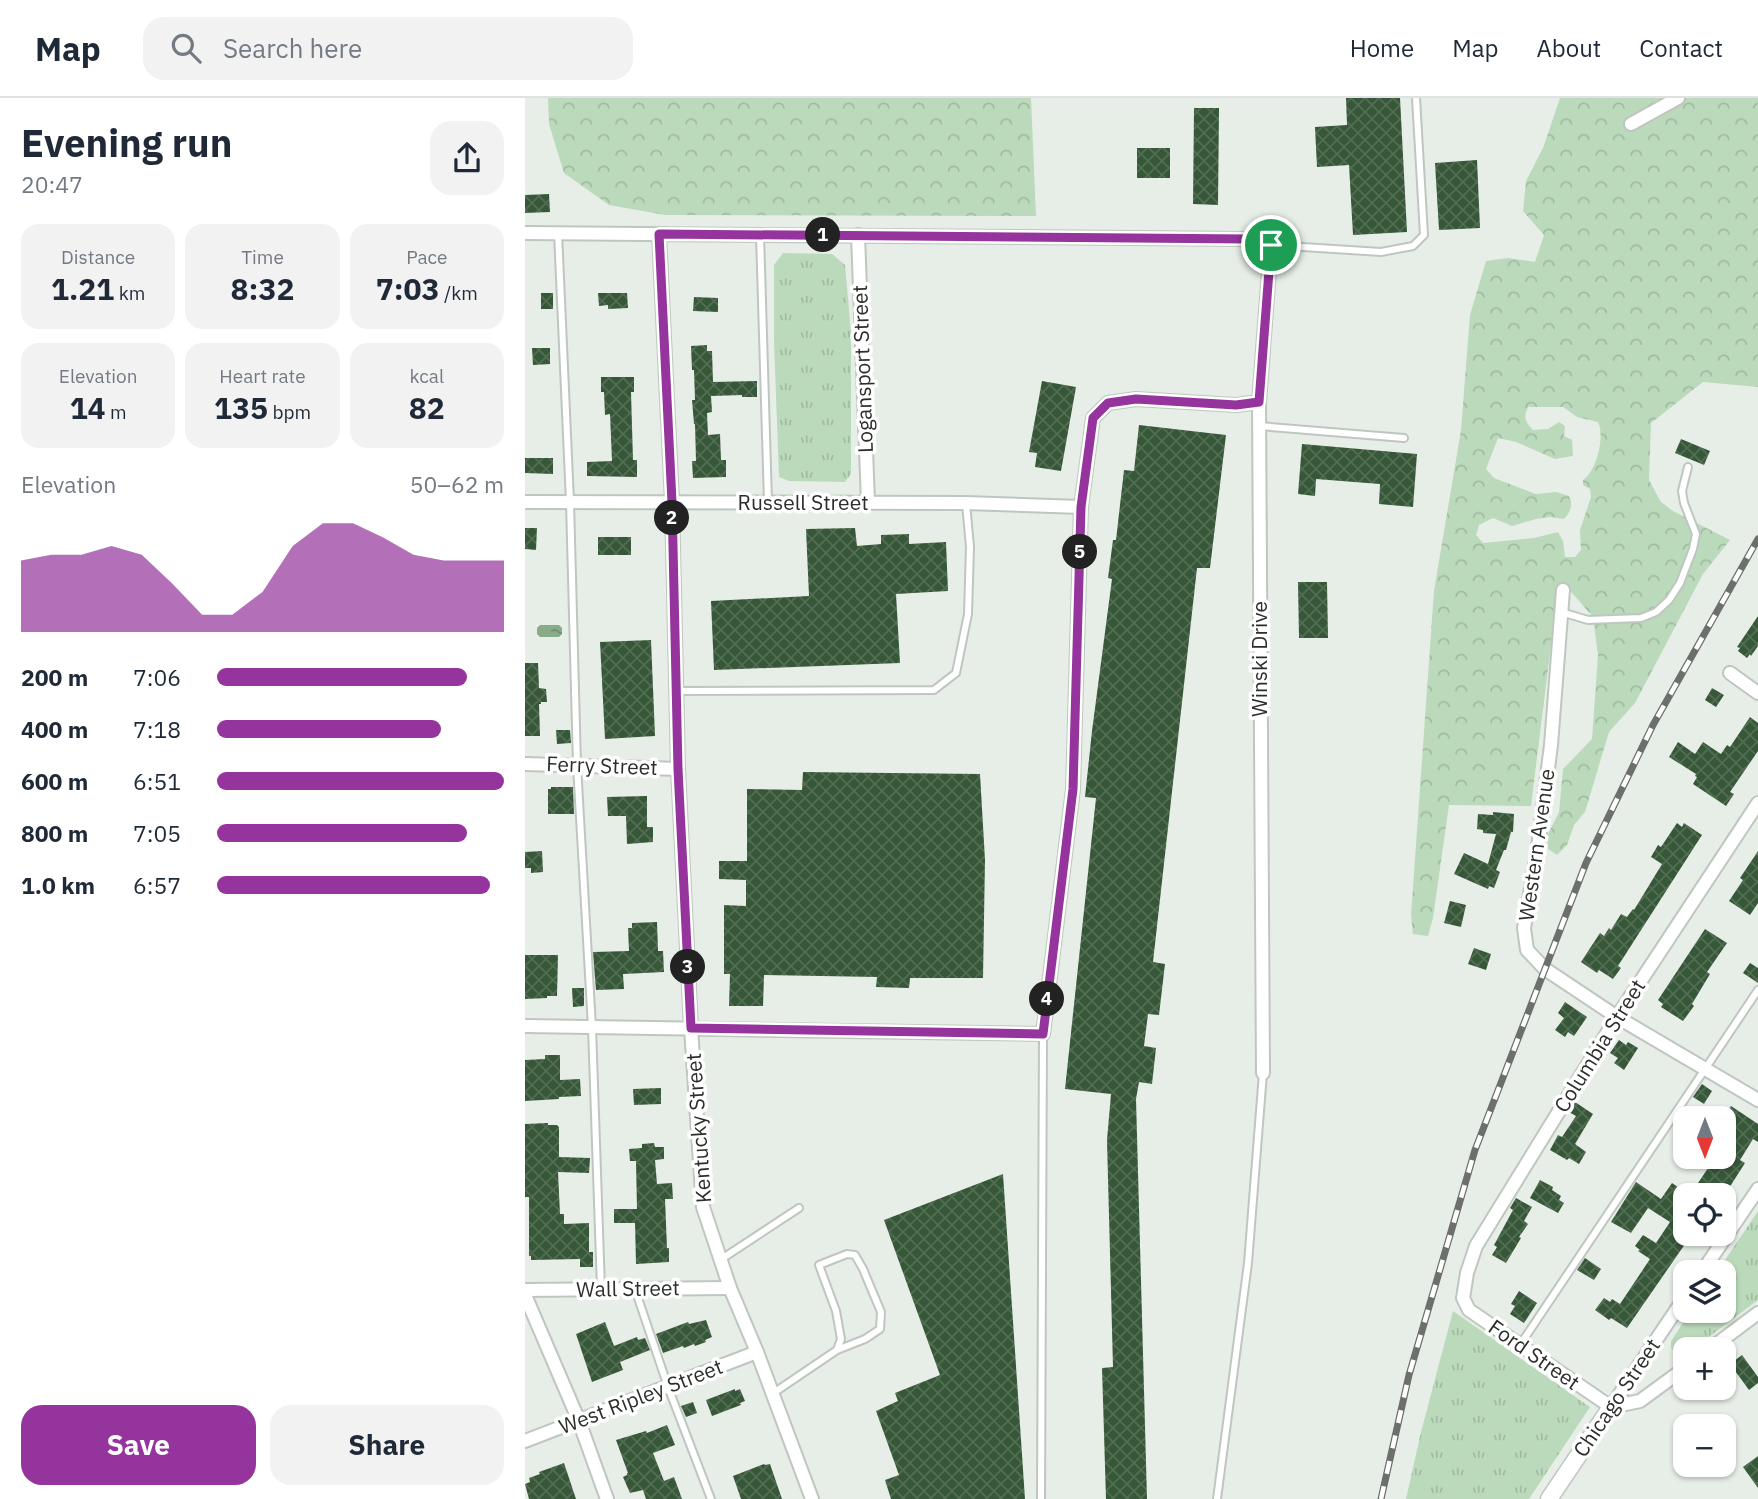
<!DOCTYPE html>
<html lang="en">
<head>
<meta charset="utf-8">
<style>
  :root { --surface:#fff; --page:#f2f2f3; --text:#1f2937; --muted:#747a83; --line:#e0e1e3; --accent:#94349c }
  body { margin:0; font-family:"IBM Plex Sans",sans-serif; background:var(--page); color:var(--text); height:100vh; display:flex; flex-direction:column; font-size:26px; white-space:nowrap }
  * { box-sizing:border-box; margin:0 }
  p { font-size:23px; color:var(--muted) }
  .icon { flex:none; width:38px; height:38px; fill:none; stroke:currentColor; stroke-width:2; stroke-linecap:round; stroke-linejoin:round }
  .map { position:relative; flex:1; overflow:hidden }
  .sheet { display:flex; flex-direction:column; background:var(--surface); width:525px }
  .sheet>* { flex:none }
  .needle { width:46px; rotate:180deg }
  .controls { position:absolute; left:1148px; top:1008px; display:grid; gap:14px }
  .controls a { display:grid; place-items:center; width:63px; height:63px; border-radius:14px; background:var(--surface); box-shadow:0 2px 5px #0004; font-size:35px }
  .pin { position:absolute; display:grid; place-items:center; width:60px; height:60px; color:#fff; margin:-30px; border:4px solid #fff; border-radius:50%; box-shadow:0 2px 7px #0007 }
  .km { position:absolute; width:35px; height:35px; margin:-18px; border-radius:50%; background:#222; color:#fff; font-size:19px; line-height:35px; text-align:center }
  .round { display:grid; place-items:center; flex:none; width:74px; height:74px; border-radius:21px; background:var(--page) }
  .overview { display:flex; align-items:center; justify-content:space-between; height:119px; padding:0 21px }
  h1 { font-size:38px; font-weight:700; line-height:52px }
  .metrics { display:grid; grid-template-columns:repeat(3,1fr); gap:10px; height:119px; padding:7px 21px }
  .metrics div { display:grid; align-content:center; border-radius:18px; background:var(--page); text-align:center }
  .metrics b { font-size:30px; font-weight:700 }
  .metrics small { font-size:19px; font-weight:400 }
  .metrics p { font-size:19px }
  .chart { height:196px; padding:14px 21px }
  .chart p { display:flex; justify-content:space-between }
  .chart svg { width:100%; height:126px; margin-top:7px; fill:var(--accent); opacity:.7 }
  .primary-button { display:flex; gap:14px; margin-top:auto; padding:14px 21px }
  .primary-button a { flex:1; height:80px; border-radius:21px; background:var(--accent); color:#fff; font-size:28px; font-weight:700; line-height:80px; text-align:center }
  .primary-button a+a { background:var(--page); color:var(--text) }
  ul { padding:0 21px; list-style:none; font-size:23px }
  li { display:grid; grid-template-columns:112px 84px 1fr; align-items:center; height:52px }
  li i { height:18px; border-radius:9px; background:var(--accent) }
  header { display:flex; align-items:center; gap:42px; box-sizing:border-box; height:98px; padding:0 35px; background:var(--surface); border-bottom:2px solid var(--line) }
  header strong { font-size:33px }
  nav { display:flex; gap:38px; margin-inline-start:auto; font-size:24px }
  .search { width:490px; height:63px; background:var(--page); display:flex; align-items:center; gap:18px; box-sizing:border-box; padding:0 24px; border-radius:21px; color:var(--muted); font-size:26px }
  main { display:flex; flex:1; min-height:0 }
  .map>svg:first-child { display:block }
  .grass { fill:url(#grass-tufts) }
  .forest { fill:url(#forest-crowns); fill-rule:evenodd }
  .water { fill:url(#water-ripples) }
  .building { fill:url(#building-cross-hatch) }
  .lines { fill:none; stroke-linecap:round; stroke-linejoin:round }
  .service-casing { stroke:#bfc6bf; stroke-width:10 }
  .minor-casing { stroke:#bfc6bf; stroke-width:16 }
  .tertiary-casing { stroke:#bfc6bf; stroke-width:19 }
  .service { stroke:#fff; stroke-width:6 }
  .minor { stroke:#fff; stroke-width:12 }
  .tertiary { stroke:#fff; stroke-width:16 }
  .rail-casing { stroke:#6c706c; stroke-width:7 }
  .rail { stroke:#fff; stroke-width:4.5; stroke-dasharray:13; stroke-linecap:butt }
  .route-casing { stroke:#fff; stroke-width:14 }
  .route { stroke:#94349c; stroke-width:9 }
  .labels { text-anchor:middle; stroke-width:7; stroke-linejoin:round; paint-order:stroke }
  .street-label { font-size:21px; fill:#2b2e2b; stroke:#fff }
</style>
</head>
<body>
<header>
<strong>Map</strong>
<div class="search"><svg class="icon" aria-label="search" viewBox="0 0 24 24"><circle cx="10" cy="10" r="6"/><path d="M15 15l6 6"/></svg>Search here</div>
<nav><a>Home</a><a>Map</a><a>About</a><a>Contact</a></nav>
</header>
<main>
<section class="sheet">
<div class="overview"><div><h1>Evening run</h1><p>20:47</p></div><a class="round"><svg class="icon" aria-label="share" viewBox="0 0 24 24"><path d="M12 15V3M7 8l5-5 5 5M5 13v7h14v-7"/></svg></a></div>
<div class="metrics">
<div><p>Distance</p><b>1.21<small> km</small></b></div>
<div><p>Time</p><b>8:32</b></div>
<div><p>Pace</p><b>7:03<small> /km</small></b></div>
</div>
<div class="metrics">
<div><p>Elevation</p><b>14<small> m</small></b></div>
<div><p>Heart rate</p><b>135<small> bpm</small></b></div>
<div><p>kcal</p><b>82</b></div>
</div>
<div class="chart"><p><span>Elevation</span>50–62 m</p>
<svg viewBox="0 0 160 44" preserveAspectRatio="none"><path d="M0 44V19L10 17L20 17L30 14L40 17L50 27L60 38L70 38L80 30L90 14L100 6L110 6L120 11L130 17L140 19L150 19L160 19V44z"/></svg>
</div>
<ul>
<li><b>200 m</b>7:06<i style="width:87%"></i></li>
<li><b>400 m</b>7:18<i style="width:78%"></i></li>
<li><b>600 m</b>6:51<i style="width:100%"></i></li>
<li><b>800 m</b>7:05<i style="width:87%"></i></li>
<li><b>1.0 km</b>6:57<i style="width:95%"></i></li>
</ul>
<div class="primary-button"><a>Save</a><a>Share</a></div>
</section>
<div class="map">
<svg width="1233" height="1401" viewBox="0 0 1233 1401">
  <defs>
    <pattern id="grass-tufts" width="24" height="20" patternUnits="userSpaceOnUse" patternTransform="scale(1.75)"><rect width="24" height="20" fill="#bbdabb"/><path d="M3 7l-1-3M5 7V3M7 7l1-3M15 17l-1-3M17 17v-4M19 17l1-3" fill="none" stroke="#a1bba1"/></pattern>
    <pattern id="forest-crowns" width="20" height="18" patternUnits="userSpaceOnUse" patternTransform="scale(1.75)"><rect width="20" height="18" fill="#bbdabb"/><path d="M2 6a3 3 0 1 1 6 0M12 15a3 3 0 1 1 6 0" fill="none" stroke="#a1bba1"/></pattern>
    <pattern id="water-ripples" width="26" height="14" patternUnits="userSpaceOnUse" patternTransform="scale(1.75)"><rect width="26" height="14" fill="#88ac88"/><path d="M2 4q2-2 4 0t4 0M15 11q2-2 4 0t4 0" fill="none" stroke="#6f8c6f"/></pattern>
    <pattern id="building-cross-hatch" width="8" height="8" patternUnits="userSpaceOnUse" patternTransform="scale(1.75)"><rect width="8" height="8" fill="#375838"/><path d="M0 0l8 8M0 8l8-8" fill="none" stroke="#526d53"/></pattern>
  </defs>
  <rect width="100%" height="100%" fill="#e7eee7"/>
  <g class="grass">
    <path d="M258 155 307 156 320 167 326 235V376L320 384 264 383 254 379 249 243V167Z"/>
    <path d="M1233 1113V1202L1168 1251H1160V1256H1151L1146 1250V1243L1166 1213H1199V1174H1192Z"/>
    <path d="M928 1213 1065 1309 1004 1401H881L896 1334Z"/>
  </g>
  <g class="forest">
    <path d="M23 0H506L511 118 140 117 84 107 39 75 24 26Z"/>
    <path d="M1035 0H1233V289L1178 284 1126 325 1124 382 1136 404 1148 413 1205 442 1178 476 1110 605 1084 634 1060 714 1049 727 1042 747 1032 757 1023 751 1022 738 1034 714 1038 671 1067 641 1073 557 1068 519 1049 497 1038 486 1032 498 1006 708 924 707 908 820 903 838 888 836 886 817 909 493 936 332 945 217 961 163 983 160 1010 164 1019 137 998 113 1001 83 1018 50ZM1003 309H1038L1052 319 1073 324C1080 338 1072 373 1058 382V387L1065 391 1066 399 1055 432 1056 452 1050 459H1040L1038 443 1033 434 1009 440 958 445 951 437 954 427 968 420 987 428 1011 421 1025 419 1039 421C1046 413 1048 408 1044 398L1031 394 1011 396 969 380 961 371 973 340 991 344 1030 361 1048 358 1047 342 1039 338 1040 328 1034 324 1023 331 1008 332C1000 323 998 320 1003 309Z"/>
  </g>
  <path class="water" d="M15 527H34L37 530V536L34 539H15L12 536V530Z"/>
  <g class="building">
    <path d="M821 0H875L882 134 828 137 824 67 792 69 790 29 822 27Z"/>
    <path d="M669 10H694L693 107 668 106Z"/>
    <rect x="612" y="50" width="33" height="30"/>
    <path d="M952 62 955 130 914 132 910 65Z"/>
    <path d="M24 96 25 114 0 115V97Z"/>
    <rect x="16" y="195" width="12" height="16"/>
    <path d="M73 195H102L103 210 83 211V207L74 208Z"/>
    <path d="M169 199 193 200V214L168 213Z"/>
    <path d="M182 247V253H187L188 284 232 283V299H217V297L186 298 187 314 182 315 183 337 195 336 196 362H201V379L168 380 167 363H171L170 326H169L167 302H170L169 272H167L166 248Z"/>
    <path d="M7 250H25V266L8 267Z"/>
    <path d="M76 279H109V294H106L108 362H112V379L62 378V364L87 363 85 316 80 317 79 294H76Z"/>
    <path d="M517 283 551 289 536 373 510 369 512 355 504 354Z"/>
    <path d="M614 327 701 337 685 470H672L628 864 640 866 634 917 623 916 619 948 631 950 627 986 614 984 611 1001 622 1401H581L577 1270 588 1269 582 1042 586 996 540 991 571 700 560 699 567 633 587 481 583 480 588 442H591L599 372 609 373Z"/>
    <path d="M1156 341 1185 353 1179 367 1150 355Z"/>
    <path d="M777 346 892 356 888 409 854 406 855 386 791 381 790 398 773 396Z"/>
    <path d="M0 360H28V376L0 375Z"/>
    <path d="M0 430H12L11 452 0 451Z"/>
    <path d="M330 430 332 448 356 446V437L384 436V446L421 444 423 493 371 496 375 565 189 572 186 503 284 498 281 431Z"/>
    <rect x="73" y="439" width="33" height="18"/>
    <path d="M773 484H802L803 540H774Z"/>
    <path d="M1233 518V548L1226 558 1225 556 1222 560 1213 553 1215 550 1212 549Z"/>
    <path d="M126 542 130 638 80 641 75 544Z"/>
    <path d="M0 565H13L14 590 21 591 22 604H16V606H14L15 638H0Z"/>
    <path d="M1187 590 1199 597 1191 609 1180 602Z"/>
    <path d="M1225 619 1233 625V653L1205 694 1209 696 1201 708 1168 686 1172 679 1170 678 1171 676 1144 659 1153 644 1170 656 1178 644 1196 656 1202 647 1205 649Z"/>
    <path d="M31 632H45L46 645 32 646Z"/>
    <path d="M278 674 455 676 460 762 458 880H385L384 890 351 889 352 879 239 877 238 908H204L205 876H199V807L221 808V782L194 781V763H222V691L277 692Z"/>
    <path d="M26 689H48L49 716H23V691H26Z"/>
    <path d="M122 698V729H128V744L102 746 101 718H83L82 699Z"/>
    <path d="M968 714 989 716 988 734H986L981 752H979L971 772 975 774 969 790 964 788 963 791 929 776 939 755 963 766 971 736 958 735V732L952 731 953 716 968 717Z"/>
    <path d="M1152 725 1157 729 1159 725 1177 737 1093 868 1096 870 1088 881 1074 872 1072 875 1056 864 1075 835 1079 838 1084 830 1086 832 1096 816 1102 819 1108 811 1109 812 1137 766 1126 759 1133 747 1136 749Z"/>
    <path d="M17 753 18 774 6 775V770H0V754Z"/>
    <path d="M1233 753V805L1225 817 1204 803 1218 782 1215 780Z"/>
    <path d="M925 803 941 807 936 829 919 825Z"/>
    <path d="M132 824 133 853H138L139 874 98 876 99 891 71 892 68 854 104 853 103 830H107V825Z"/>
    <path d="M1180 831 1202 845 1182 874 1185 876 1167 906 1169 908 1158 923 1136 909 1138 906 1133 902Z"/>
    <path d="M949 850 966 856 961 872 943 866Z"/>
    <path d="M0 857H33L32 898H22V900L0 901Z"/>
    <path d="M1225 865 1233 870V885L1218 875Z"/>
    <path d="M47 890H59V908L48 909Z"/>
    <path d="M1040 904 1062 919 1049 938 1043 934 1040 939 1030 932 1039 920 1033 915Z"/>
    <path d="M1094 942 1101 947 1103 944 1113 950 1099 972 1089 965 1093 960 1085 955Z"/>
    <path d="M20 957H35V982L55 981 56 998 34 999V1001L0 1003V962L20 961Z"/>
    <path d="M1177 986 1187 993 1179 1006 1168 999Z"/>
    <path d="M136 990V1006L109 1007 108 991Z"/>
    <path d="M1050 1004 1068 1016 1050 1046 1061 1054 1054 1066 1044 1060 1042 1062 1025 1052 1033 1037 1037 1039 1051 1018 1044 1014Z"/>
    <path d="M1206 1008 1233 1026V1044L1228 1041 1215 1062 1220 1065 1199 1098V1093L1196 1097H1165L1185 1067 1173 1059H1199V1020Z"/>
    <path d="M23 1025V1027H32L34 1029V1059L65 1060 64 1075 33 1074 35 1116H39V1126L64 1125V1154H68V1169H55V1161L6 1162V1158H4V1099H0V1026Z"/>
    <path d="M129 1045 130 1049H139V1061L130 1062 132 1086 147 1085 148 1101H140L142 1150H144V1164L111 1166 110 1125H89V1111H112L111 1063H105L104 1051 117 1050V1046Z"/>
    <path d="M478 1076 500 1401H366L360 1382 374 1377 351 1313 373 1303 370 1295 415 1277 359 1122Z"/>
    <path d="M1015 1082 1028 1089 1027 1092 1036 1098 1034 1102 1039 1105 1033 1115 1005 1100Z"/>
    <path d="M1111 1084 1136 1101 1147 1085 1160 1094V1136H1167L1102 1230 1086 1220 1084 1222 1070 1212 1079 1200 1085 1204 1087 1201 1095 1206 1125 1161 1113 1153 1115 1152 1110 1148 1118 1137 1131 1145 1145 1124 1123 1110 1106 1135 1086 1124Z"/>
    <path d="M991 1100 1007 1109 999 1123 1003 1126 994 1139 996 1140 981 1165 967 1157 972 1149 969 1147 988 1112 985 1110Z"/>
    <path d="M1060 1160 1076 1171 1069 1182 1052 1172Z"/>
    <path d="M994 1193 1012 1205 999 1225 985 1216 990 1208 986 1206Z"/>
    <path d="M181 1222 187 1239 180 1242 181 1244 170 1248 169 1246 159 1250 158 1248 138 1255 131 1236 163 1224 164 1226Z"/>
    <path d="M80 1224 89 1248 112 1239 113 1242 120 1240 125 1252 95 1264 98 1272 67 1284 51 1236Z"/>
    <path d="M1217 1257 1233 1279V1285L1224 1292 1205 1266Z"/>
    <path d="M210 1291V1293L215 1291 220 1303 215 1305 216 1307 187 1318 181 1302Z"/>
    <path d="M168 1304 172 1315 161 1319 156 1308Z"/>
    <path d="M142 1327 150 1347 128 1355 139 1383 149 1379 157 1401H121L118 1392 105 1395 98 1379 102 1377V1375H103L91 1342 121 1333 122 1335Z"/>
    <path d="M1233 1358V1390L1218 1369Z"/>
    <path d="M39 1365 51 1401H4L0 1386 5 1384 4 1380 15 1376 14 1374Z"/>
    <path d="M239 1366 240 1367 245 1366 257 1401H216L208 1378Z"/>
  </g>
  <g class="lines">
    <defs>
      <g id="service">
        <path d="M33 135 45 404 52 667 67 929 76 1191"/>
        <path d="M235 137 243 404"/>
        <path d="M746 147 856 154 888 148 899 137 891 0"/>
        <path d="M734 328 879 340"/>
        <path d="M1036 514 1063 522 1116 520 1131 514 1144 502 1155 485 1168 451 1171 436 1159 405 1157 393 1163 369"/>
        <path d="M151 593 409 592 431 575 443 516 445 449 441 405"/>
        <path d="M195 1162 274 1110"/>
        <path d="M110 1191 143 1289 186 1401"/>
        <path d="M995 1247 1233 892"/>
        <path d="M247 1296 312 1252 340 1241 355 1231 356 1214 338 1171 330 1157 322 1156 294 1167 311 1213 316 1241 312 1252"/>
        <path d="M516 1401 518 936"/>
        <path d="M692 1401 723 1165 738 975"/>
      </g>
      <g id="minor">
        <path d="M1106 26 1153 0"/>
        <path d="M0 135 723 141 746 147 734 304 738 975"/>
        <path d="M134 136 147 404 153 671 166 930 178 1109 205 1190 232 1254 287 1401"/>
        <path d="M333 137 343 405"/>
        <path d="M0 404 440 405 556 409"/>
        <path d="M1038 492 1026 647 1013 749 999 830 1002 852 1020 871 1092 919 1233 1002"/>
        <path d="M1205 575 1233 595"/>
        <path d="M0 666 153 671"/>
        <path d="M0 928 518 936 548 691 556 409 568 320 583 305 611 301 711 307 734 304"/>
        <path d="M1177 1174 1233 1091"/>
        <path d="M0 1192 205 1190"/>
        <path d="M0 1197 54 1323 82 1401"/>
        <path d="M1185 1251 1233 1215"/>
        <path d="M1086 1309 944 1212 938 1200 942 1175 951 1148 1092 919 1233 705"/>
        <path d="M1086 1309 1160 1199"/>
        <path d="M1086 1309 1115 1303 1160 1270"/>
        <path d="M0 1343 232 1254"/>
      </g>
      <path id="tertiary" d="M1024 1401 1086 1309"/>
    </defs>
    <use href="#service" class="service-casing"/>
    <use href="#minor" class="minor-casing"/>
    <use href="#tertiary" class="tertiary-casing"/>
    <use href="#service" class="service"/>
    <use href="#minor" class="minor"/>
    <use href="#tertiary" class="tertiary"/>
    <defs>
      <path id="rail" d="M856 1401 884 1277 950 1052 1061 765 1128 627 1233 441"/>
    </defs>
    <use href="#rail" class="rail-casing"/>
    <use href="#rail" class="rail"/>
  </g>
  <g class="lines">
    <defs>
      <path id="route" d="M134 136 723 141 746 147 734 304 711 307 611 301 583 305 568 320 556 409 548 691 518 936 166 930 153 671 147 404Z"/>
    </defs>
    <use href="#route" class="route-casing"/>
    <use href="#route" class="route"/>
  </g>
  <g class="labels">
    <g class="street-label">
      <text transform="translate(338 271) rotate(-92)" y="7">Logansport Street</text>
      <text x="278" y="412">Russell Street</text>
      <text transform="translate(735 561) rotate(-90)" y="7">Winski Drive</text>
      <text transform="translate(77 668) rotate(2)" y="7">Ferry Street</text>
      <text transform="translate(1012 747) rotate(-82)" y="7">Western Avenue</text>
      <text transform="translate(1075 948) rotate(-58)" y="7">Columbia Street</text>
      <text transform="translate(174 1030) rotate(-94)" y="7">Kentucky Street</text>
      <text transform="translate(103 1191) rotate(-1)" y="7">Wall Street</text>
      <text transform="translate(1009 1257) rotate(35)" y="7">Ford Street</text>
      <text transform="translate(116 1299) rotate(-21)" y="7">West Ripley Street</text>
      <text transform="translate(1092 1300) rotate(-56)" y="7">Chicago Street</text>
    </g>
  </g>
</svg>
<div class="controls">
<a><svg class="needle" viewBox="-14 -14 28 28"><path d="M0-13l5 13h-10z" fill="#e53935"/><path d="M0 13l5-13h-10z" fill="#747a83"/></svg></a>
<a><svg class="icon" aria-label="locate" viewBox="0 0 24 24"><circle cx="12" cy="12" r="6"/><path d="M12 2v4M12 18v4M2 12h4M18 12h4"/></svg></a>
<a><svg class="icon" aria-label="layers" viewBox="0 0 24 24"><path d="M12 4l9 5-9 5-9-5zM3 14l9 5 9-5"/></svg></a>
<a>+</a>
<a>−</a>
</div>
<div class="pin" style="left:746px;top:147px;background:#1e9e55"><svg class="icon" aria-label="arrive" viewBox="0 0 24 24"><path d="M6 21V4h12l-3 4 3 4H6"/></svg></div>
<b class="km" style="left:298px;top:137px">1</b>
<b class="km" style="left:147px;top:420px">2</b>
<b class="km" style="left:163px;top:869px">3</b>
<b class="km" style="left:522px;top:901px">4</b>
<b class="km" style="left:555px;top:454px">5</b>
</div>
</main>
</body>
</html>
